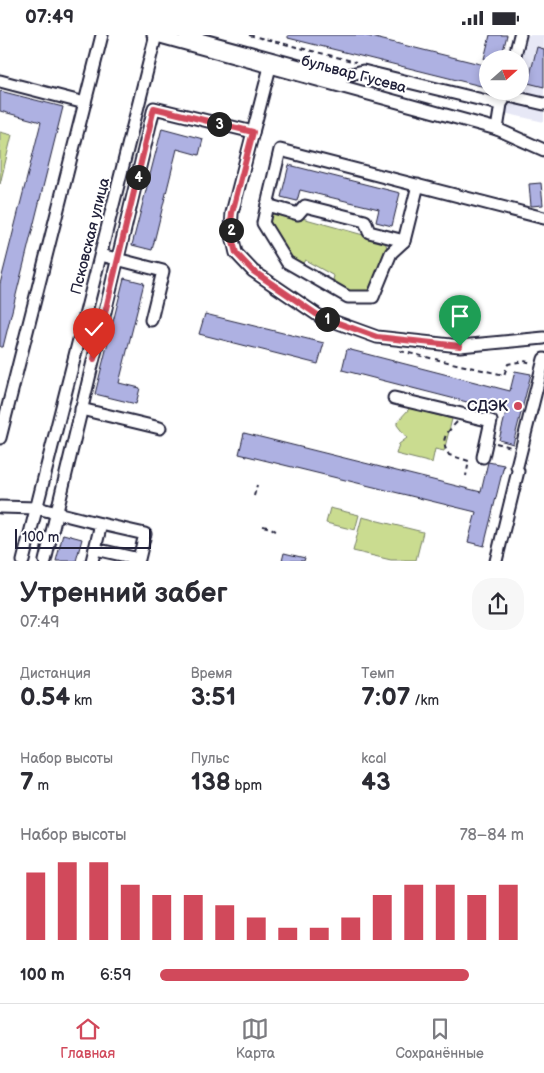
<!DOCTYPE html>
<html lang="ru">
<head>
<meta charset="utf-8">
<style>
  :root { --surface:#fff; --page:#f7f7f7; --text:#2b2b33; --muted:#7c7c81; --line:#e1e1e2; --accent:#d1495b }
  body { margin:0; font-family:"Balsamiq Sans",sans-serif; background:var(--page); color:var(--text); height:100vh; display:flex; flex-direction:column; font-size:19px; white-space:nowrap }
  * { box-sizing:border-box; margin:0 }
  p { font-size:16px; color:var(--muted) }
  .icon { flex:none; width:28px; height:28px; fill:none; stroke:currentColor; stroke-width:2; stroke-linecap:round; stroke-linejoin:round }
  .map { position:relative; height:526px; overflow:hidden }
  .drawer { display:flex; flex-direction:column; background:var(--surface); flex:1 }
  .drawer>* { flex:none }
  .needle { width:32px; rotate:69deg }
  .buttons { position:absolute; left:479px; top:15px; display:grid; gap:10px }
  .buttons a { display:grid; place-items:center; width:50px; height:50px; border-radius:50%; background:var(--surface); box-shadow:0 2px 8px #0003; font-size:25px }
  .scale { position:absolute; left:15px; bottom:12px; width:136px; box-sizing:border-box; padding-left:5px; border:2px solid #22223b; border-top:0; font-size:14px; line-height:18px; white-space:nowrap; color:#22223b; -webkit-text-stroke:4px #fff; paint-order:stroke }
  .pin { position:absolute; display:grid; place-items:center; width:42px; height:42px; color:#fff; margin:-51px -21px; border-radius:50% 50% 50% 0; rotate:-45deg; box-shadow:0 0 5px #0007 }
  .pin .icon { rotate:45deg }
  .km { position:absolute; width:25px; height:25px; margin:-12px; border-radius:50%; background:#222; color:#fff; font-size:14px; line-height:25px; text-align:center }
  .round { display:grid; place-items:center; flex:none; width:52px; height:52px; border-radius:20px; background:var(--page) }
  .summary { display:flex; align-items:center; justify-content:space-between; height:85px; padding:0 20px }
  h1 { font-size:28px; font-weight:800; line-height:38px }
  .figures { display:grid; grid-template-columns:repeat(3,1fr); gap:8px; height:85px; padding:5px 20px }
  .figures div { display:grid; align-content:center }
  .figures b { font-size:25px; font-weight:800 }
  .figures small { font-size:14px; font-weight:400 }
  .figures p { font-size:14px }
  .chart { height:140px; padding:10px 20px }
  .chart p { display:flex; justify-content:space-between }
  .chart svg { width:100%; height:90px; margin-top:5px; stroke:var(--accent); stroke-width:6 }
  ul { padding:0 20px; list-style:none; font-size:16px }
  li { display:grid; grid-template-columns:80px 60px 1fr; align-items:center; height:38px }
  li i { height:12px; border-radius:6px; background:var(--accent) }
  .status { display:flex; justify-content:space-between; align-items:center; height:35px; padding:0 25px; background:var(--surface); direction:ltr }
  .status svg { height:14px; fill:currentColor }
  .menu { display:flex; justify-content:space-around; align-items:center; height:70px; border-top:1px solid var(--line); background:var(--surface); font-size:14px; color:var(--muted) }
  .menu a { display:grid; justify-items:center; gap:2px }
  .menu .current { color:var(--accent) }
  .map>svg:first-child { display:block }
  .built { fill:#e7e8f6 }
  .green { fill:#cadc90; stroke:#767f66 }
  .building { fill:#aeb1e2; stroke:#22223b }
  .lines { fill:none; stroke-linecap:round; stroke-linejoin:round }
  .minor-casing { stroke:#22223b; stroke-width:15 }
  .path { stroke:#22223b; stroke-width:2; stroke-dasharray:5 4; stroke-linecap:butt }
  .minor { stroke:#fff; stroke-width:11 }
  .route-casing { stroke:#fff; stroke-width:10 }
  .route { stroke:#d1495b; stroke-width:6 }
  .poi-dot { fill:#d1495b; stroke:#fff; stroke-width:2 }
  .labels { text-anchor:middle; stroke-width:4; stroke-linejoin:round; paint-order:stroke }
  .street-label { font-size:15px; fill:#22223b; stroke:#fff }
  .poi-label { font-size:15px; font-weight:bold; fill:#22223b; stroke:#fff; text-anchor:end }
</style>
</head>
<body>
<div class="status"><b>07:49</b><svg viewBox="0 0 49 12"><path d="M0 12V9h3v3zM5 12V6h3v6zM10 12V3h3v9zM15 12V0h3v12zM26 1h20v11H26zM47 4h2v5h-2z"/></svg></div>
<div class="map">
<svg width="544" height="526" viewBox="0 0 544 526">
  <rect width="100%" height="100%" fill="#fff"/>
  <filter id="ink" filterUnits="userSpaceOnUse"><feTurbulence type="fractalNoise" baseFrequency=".02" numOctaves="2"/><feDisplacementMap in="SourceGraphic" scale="10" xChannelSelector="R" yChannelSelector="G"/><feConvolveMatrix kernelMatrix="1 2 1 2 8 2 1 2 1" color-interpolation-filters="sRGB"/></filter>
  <g filter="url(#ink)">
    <path class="built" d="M524 0H544V87L504 78 509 56H520V24H518Z"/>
    <g class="green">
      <path d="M0 97 12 100 0 149Z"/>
      <path d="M277 176 385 206 387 213 369 258 348 257 332 249 334 241 305 225 301 231 289 224 268 186 271 180Z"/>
      <path d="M410 373 452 384 444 416 435 414 432 428 396 419 399 409 407 403 397 390V387Z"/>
      <path d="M330 473 359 480 355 495 326 488Z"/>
      <path d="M362 482 423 497 416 525H391L353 516Z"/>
    </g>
    <g class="building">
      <path d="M288 0H363L488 31V43L485 52 288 3Z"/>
      <path d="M490 0H507L501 24H484Z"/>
      <path d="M537 12 544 14V52L528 48Z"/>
      <path d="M0 56 63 72 3 312H0V249L41 87 0 76Z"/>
      <path d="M162 93 203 104 199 120 177 114 152 215 132 210Z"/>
      <path d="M289 130 400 158 392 191 376 187 379 174 300 155 297 166 281 162Z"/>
      <path d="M541 148 543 170 531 171 529 149Z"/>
      <path d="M124 243 144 248 119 348 140 353 136 369 95 359Z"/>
      <path d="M205 279 324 308 318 329 199 299Z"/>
      <path d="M347 314 510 356 515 336 531 339 513 409 499 405 506 377 342 335Z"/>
      <path d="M244 398 481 457 488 427 504 430 484 511 468 507 476 477 239 419Z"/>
      <path d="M63 499 82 504 76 526H56Z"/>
      <path d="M284 518 305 523 304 526H282Z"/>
    </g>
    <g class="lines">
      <defs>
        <g id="minor">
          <path d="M153 0 497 94 544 115"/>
          <path d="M185 0 340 42 363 36 499 69 503 66 506 56"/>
          <path d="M514 24 520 0"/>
          <path d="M270 32 232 178 231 196 236 218 253 236 319 281 377 302 460 311 544 303"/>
          <path d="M0 46 85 68"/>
          <path d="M505 60 544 69"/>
          <path d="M497 94 501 69"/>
          <path d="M418 150 404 206 369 197 365 186 305 171 298 179 267 170 280 115 544 183"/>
          <path d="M267 170 263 188 287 227 348 262H373L391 218 404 206"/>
          <path d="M101 220 163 236 151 285"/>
          <path d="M394 363 491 386 483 422"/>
          <path d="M81 374 160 393"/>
          <path d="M0 403 102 0"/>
          <path d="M517 431 544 324"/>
          <path d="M0 472 37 473 101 489 92 526"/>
          <path d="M95 514 139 524 145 499 101 489"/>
          <path d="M23 526 156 0"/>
          <path d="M45 526 154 73 253 97"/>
          <path d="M496 526 518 436"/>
        </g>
      </defs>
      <use href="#minor" class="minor-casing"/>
      <g class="path">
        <path d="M249 0 356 27"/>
        <path d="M400 316 504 340 508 329 524 326 532 328"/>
        <path d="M457 387C446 399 439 404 449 420L469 426 466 441"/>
        <path d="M496 408 511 412"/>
        <path d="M254 461 257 450"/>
        <path d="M263 491 271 493 279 498"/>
      </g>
      <use href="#minor" class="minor"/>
    </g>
  </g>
  <g class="lines" filter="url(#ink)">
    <defs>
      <path id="route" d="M94 324 154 73 253 97 232 178 230 196 236 218 253 236 319 281 377 302 460 311"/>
    </defs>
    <use href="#route" class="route-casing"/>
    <use href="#route" class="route"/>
  </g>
  <circle class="poi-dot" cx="518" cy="371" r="5"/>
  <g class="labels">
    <g class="street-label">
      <text transform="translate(354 39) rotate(15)" y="5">бульвар Гусева</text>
      <text transform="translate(90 201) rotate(-76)" y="5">Псковская улица</text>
    </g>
    <g class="poi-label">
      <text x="508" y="376">СДЭК</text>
    </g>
  </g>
</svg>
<div class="buttons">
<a><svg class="needle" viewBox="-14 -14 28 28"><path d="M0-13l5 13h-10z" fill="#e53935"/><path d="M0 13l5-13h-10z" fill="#7c7c81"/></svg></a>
</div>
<div class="scale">100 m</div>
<div class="pin" style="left:460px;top:311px;background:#1e9e55"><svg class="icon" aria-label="arrive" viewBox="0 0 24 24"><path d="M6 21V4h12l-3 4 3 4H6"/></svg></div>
<div class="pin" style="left:94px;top:324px;background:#d93025"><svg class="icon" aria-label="check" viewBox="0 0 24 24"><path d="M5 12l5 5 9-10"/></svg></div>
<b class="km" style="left:327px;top:284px">1</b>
<b class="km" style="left:231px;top:195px">2</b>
<b class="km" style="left:219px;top:89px">3</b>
<b class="km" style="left:138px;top:142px">4</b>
</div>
<section class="drawer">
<div class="summary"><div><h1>Утренний забег</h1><p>07:49</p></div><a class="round"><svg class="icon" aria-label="share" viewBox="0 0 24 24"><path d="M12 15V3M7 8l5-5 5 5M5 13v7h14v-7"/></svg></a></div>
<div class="figures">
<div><p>Дистанция</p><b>0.54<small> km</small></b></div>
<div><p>Время</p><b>3:51</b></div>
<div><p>Темп</p><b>7:07<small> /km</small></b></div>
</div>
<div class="figures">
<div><p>Набор высоты</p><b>7<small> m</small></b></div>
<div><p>Пульс</p><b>138<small> bpm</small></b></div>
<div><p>kcal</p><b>43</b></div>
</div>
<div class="chart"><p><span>Набор высоты</span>78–84 m</p>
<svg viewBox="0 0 160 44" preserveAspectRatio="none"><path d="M5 44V11M15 44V6M25 44V6M35 44V17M45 44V22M55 44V22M65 44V27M75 44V33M85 44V38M95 44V38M105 44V33M115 44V22M125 44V17M135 44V17M145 44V22M155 44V17"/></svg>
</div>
<ul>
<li><b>100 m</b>6:59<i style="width:85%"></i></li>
</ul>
</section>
<nav class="menu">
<a class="current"><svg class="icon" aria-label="home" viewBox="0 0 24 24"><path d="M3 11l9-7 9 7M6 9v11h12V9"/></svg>Главная</a>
<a><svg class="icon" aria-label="map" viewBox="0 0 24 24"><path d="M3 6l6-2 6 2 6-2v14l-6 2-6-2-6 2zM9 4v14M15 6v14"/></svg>Карта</a>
<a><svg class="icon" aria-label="saved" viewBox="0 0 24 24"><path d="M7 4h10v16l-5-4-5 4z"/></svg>Сохранённые</a>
</nav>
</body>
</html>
